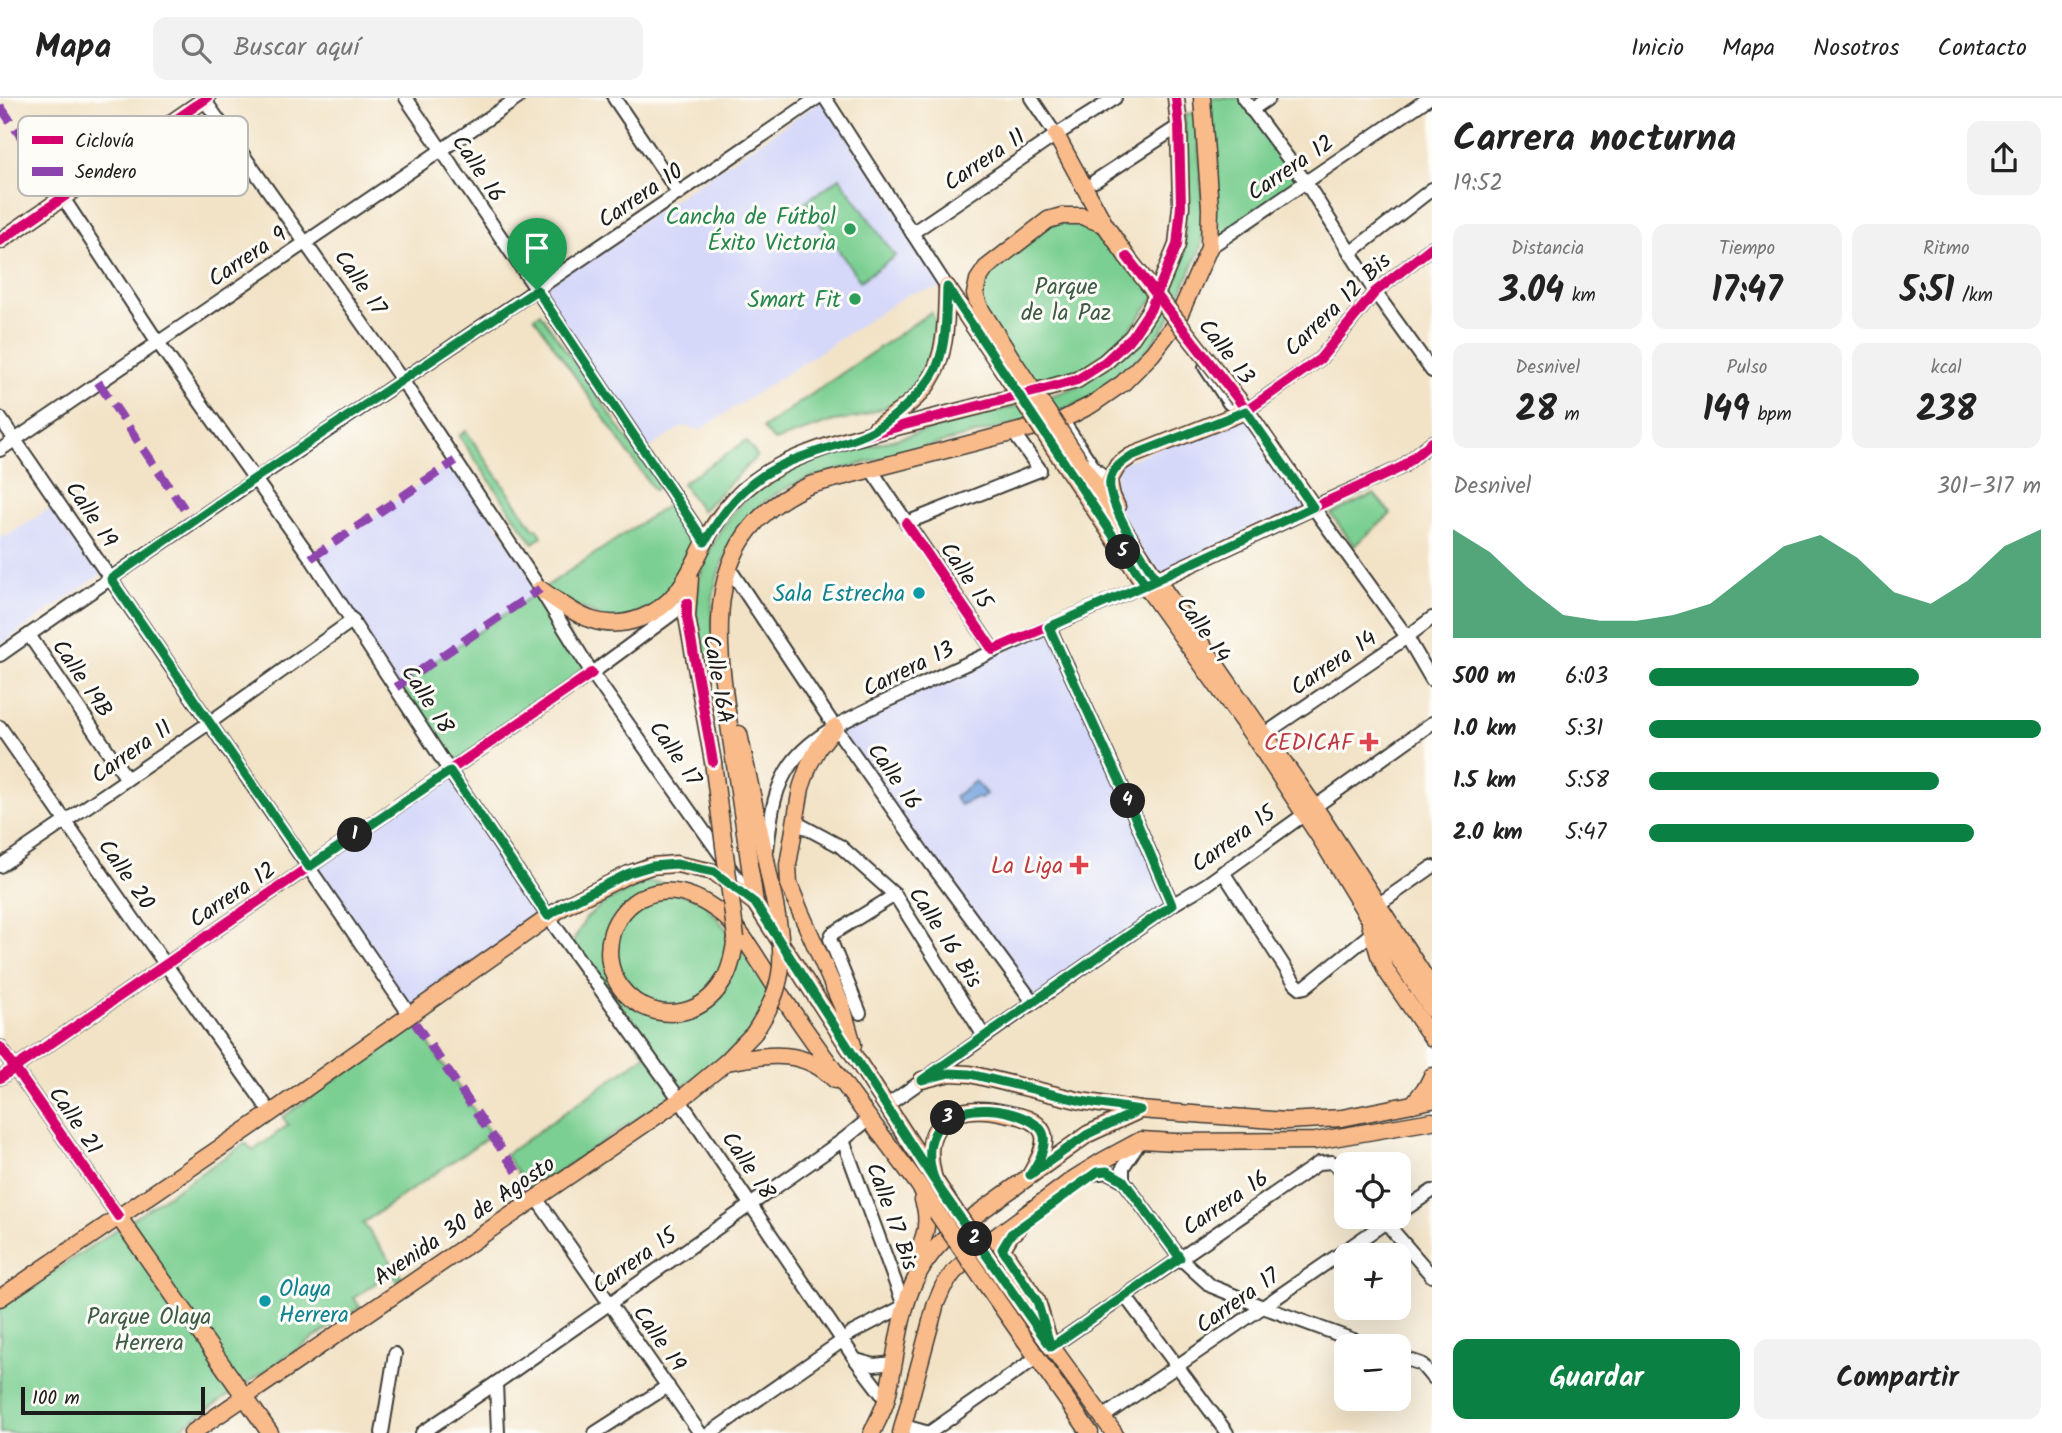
<!DOCTYPE html>
<html lang="es">
<head>
<meta charset="utf-8">
<style>
  :root { --surface:#fff; --page:#f2f2f2; --text:#222; --muted:#767676; --line:#e0e0e0; --accent:#0b8043 }
  body { margin:0; font-family:Kalam,sans-serif; background:var(--page); color:var(--text); height:100vh; display:flex; flex-direction:column; font-size:26px; white-space:nowrap }
  * { box-sizing:border-box; margin:0 }
  p { font-size:23px; color:var(--muted) }
  .icon { flex:none; width:38px; height:38px; fill:none; stroke:currentColor; stroke-width:2; stroke-linecap:round; stroke-linejoin:round }
  .map { position:relative; flex:1; overflow:hidden }
  .sheet { display:flex; flex-direction:column; background:var(--surface); width:630px }
  .sheet>* { flex:none }
  .tools { position:absolute; left:1334px; top:1054px; display:grid; gap:14px }
  .tools a { display:grid; place-items:center; width:77px; height:77px; border-radius:14px; background:var(--surface); box-shadow:0 7px 28px #0002; font-size:35px }
  .scale { position:absolute; left:21px; bottom:18px; width:184px; box-sizing:border-box; padding-left:7px; border:4px solid #1c1c1c; border-top:0; font-size:19px; line-height:24px; white-space:nowrap; color:#1c1c1c; -webkit-text-stroke:5px #fdfcf7; paint-order:stroke }
  .pin { position:absolute; display:grid; place-items:center; width:60px; height:60px; color:#fff; margin:-72px -30px; border-radius:50% 50% 50% 0; rotate:-45deg; box-shadow:0 0 7px #0007 }
  .pin .icon { rotate:45deg }
  .km { position:absolute; width:35px; height:35px; margin:-18px; border-radius:50%; background:#222; color:#fff; font-size:19px; line-height:35px; text-align:center }
  .round { display:grid; place-items:center; flex:none; width:74px; height:74px; border-radius:14px; background:var(--page) }
  .overview { display:flex; align-items:center; justify-content:space-between; height:119px; padding:0 21px }
  h1 { font-size:38px; font-weight:700; line-height:52px }
  .metrics { display:grid; grid-template-columns:repeat(3,1fr); gap:10px; height:119px; padding:7px 21px }
  .metrics div { display:grid; align-content:center; border-radius:14px; background:var(--page); text-align:center }
  .metrics b { font-size:35px; font-weight:700 }
  .metrics small { font-size:19px; font-weight:400 }
  .metrics p { font-size:19px }
  .chart { height:196px; padding:14px 21px }
  .chart p { display:flex; justify-content:space-between }
  .chart svg { width:100%; height:126px; margin-top:7px; fill:var(--accent); opacity:.7 }
  .cta { display:flex; gap:14px; margin-top:auto; padding:14px 21px }
  .cta a { flex:1; height:80px; border-radius:14px; background:var(--accent); color:#fff; font-size:28px; font-weight:700; line-height:80px; text-align:center }
  .cta a+a { background:var(--page); color:var(--text) }
  ul { padding:0 21px; list-style:none; font-size:23px }
  li { display:grid; grid-template-columns:112px 84px 1fr; align-items:center; height:52px }
  li i { height:18px; border-radius:9px; background:var(--accent) }
  header { display:flex; align-items:center; gap:42px; box-sizing:border-box; height:98px; padding:0 35px; background:var(--surface); border-bottom:2px solid var(--line) }
  header strong { font-size:33px }
  nav { display:flex; gap:38px; margin-inline-start:auto; font-size:24px }
  .search { width:490px; height:63px; background:var(--page); display:flex; align-items:center; gap:18px; box-sizing:border-box; padding:0 24px; border-radius:14px; color:var(--muted); font-size:26px }
  main { display:flex; flex:1; min-height:0 }
  .map>svg:first-child { display:block }
  .built { fill:#d5d8f9 }
  .green { fill:#7bcf92; stroke:#4c7657; stroke-width:2 }
  .water { fill:#75a4df; stroke:#48607e; stroke-width:2 }
  .lines { fill:none; stroke-linecap:round; stroke-linejoin:round }
  .minor-casing { stroke:#3c3a36; stroke-width:16 }
  .major-casing { stroke:#3c3a36; stroke-width:19 }
  .minor { stroke:#fff; stroke-width:12 }
  .major { stroke:#fabb8b; stroke-width:16 }
  .major-bridge-casing { stroke:#3c3a36; stroke-width:19; stroke-linecap:butt }
  .major-bridge { stroke:#fabb8b; stroke-width:16 }
  .quiet { stroke:#8e44ad; stroke-width:9; stroke-dasharray:18 9; stroke-linecap:butt }
  .cycleway-casing { stroke:#fdfcf7; stroke-width:15 }
  .cycleway { stroke:#d6006c; stroke-width:10 }
  .route-casing { stroke:#fff; stroke-width:14 }
  .route { stroke:#0b8043; stroke-width:9 }
  .leisure-dot { fill:#2e9e5b; stroke:#fdfcf7; stroke-width:2.5 }
  .culture-dot { fill:#0f9aa8; stroke:#fdfcf7; stroke-width:2.5 }
  .health-dot { fill:#e0444e; stroke:#fdfcf7; stroke-width:2.5 }
  .labels { text-anchor:middle; stroke-width:6; stroke-linejoin:round; paint-order:stroke }
  .street-label { font-size:23px; fill:#1c1c1c; stroke:#fdfcf7 }
  .leisure-label { font-size:23px; fill:#27864d; stroke:#fdfcf7; text-anchor:end }
  .park-label { font-size:23px; fill:#3d5b45; stroke:#fdfcf7 }
  .culture-label { font-size:23px; fill:#0d838f; stroke:#fdfcf7; text-anchor:end }
  .health-label { font-size:23px; fill:#be3a42; stroke:#fdfcf7; text-anchor:end }
  .key { fill:#fdfcf7; stroke:#bab9b5; stroke-width:2 }
  .key-label { font-size:19px; fill:#1c1c1c }
</style>
</head>
<body>
<header>
<strong>Mapa</strong>
<div class="search"><svg class="icon" aria-label="search" viewBox="0 0 24 24"><circle cx="10" cy="10" r="6"/><path d="M15 15l6 6"/></svg>Buscar aquí</div>
<nav><a>Inicio</a><a>Mapa</a><a>Nosotros</a><a>Contacto</a></nav>
</header>
<main>
<div class="map">
<svg width="1432" height="1335" viewBox="0 0 1432 1335">
  <rect width="100%" height="100%" fill="#fdfcf7"/>
  <filter id="ink" filterUnits="userSpaceOnUse"><feTurbulence type="fractalNoise" baseFrequency=".0143" numOctaves="2"/><feDisplacementMap in="SourceGraphic" scale="14" xChannelSelector="R" yChannelSelector="G"/><feConvolveMatrix kernelMatrix="1 2 1 2 8 2 1 2 1" color-interpolation-filters="sRGB"/></filter>
  <filter id="wash" filterUnits="userSpaceOnUse"><feTurbulence type="fractalNoise" baseFrequency=".00686" numOctaves="4" result="noise"/><feDisplacementMap in="SourceGraphic" scale="28" xChannelSelector="R" yChannelSelector="G"/><feGaussianBlur stdDeviation="1.57" result="paint"/><feColorMatrix in="noise" values="0 0 0 0 0 0 0 0 0 0 0 0 0 0 0 0 0 1.4 0 .05"/><feComposite in="paint" operator="in"/></filter>
  <g filter="url(#wash)">
    <rect width="100%" height="100%" fill="#f2e3c7"/>
    <g class="built">
      <path d="M825 0 947 189 910 195 700 332 683 328 644 354 538 193Z"/>
      <path d="M1246 313 1313 409 1157 482 1112 398 1118 367Z"/>
      <path d="M455 363 540 491 396 589 311 460Z"/>
      <path d="M56 406 103 475 0 547V435L4 440Z"/>
      <path d="M1049 529 1172 807 1033 904 835 629Z"/>
      <path d="M450 673 548 818 410 917 309 769Z"/>
    </g>
    <g class="green">
      <path d="M1202 0H1243L1305 83 1209 150Z"/>
      <path d="M1196 15 1203 110 1201 149 1169 222 1147 252 1118 280 1088 301 1055 315 808 380C788 388 768 398 753 415 728 442 711 482 712 519 713 533 717 548 720 562L703 565C699 540 693 514 698 489 706 444 738 398 779 377 787 372 795 369 804 366L1042 301 1080 288 1156 215 1166 196 1185 148V16Z"/>
      <path d="M840 80 895 158 860 183 805 104Z"/>
      <path d="M1048 122 1105 127 1157 196 1105 264 1035 294 980 211 978 182Z"/>
      <path d="M931 214 938 228 937 246 926 282 904 302 859 319 834 323 774 343 763 330Z"/>
      <path d="M540 215 660 388 654 392 534 219Z"/>
      <path d="M466 333 534 431 537 430 542 438 533 445 459 338Z"/>
      <path d="M746 343 757 358 702 413 682 385Z"/>
      <path d="M1374 396 1391 416 1354 448 1331 416Z"/>
      <path d="M675 402 705 444 675 499 615 525 542 492 592 575 450 673 396 589Z"/>
      <path d="M659 784 673 793 703 803 776 891 754 935 675 995 530 1093 505 1057 646 957 570 849 586 820 606 804 643 785Z"/>
      <path d="M415 925 491 1037 363 1125 403 1180 397 1183 390 1175 354 1200 360 1209 173 1335H0V1209L246 1045 253 1053 288 1027 283 1019Z"/>
    </g>
    <path class="water" d="M975 683 986 696 981 701 975 700 960 707 954 699Z"/>
  </g>
  <g filter="url(#ink)">
    <g class="lines">
      <defs>
        <g id="minor">
          <path d="M203 0 402 282 540 491 592 575 749 797"/>
          <path d="M406 0 534 188 705 444"/>
          <path d="M614 0 679 96"/>
          <path d="M825 0 947 189"/>
          <path d="M1031 0 1056 37"/>
          <path d="M1243 0 1305 83 1375 194 1432 273"/>
          <path d="M1251 12 1269 0"/>
          <path d="M1095 83 1179 28"/>
          <path d="M63 100 159 246 311 460 449 672 552 824 675 995 855 1261 886 1302"/>
          <path d="M912 135 1056 37 1115 0"/>
          <path d="M1209 150 1429 0"/>
          <path d="M1350 155 1432 91"/>
          <path d="M1205 269 1229 305 1246 313 1320 261 1375 194 1432 149"/>
          <path d="M0 320 410 917"/>
          <path d="M1062 322 1094 370 1109 383"/>
          <path d="M1432 344 1402 369 1313 409 1407 539 1432 582"/>
          <path d="M0 352 518 0"/>
          <path d="M870 370 993 552"/>
          <path d="M906 425 1040 372 1013 334"/>
          <path d="M729 470 835 629 924 756 1033 904"/>
          <path d="M1049 529 1120 684 1172 807"/>
          <path d="M29 537 127 681"/>
          <path d="M0 557C270 368 546 188 817 0"/>
          <path d="M0 629 139 829 271 1015"/>
          <path d="M1259 640 1407 539 1432 520"/>
          <path d="M795 724 840 748 895 797 984 938"/>
          <path d="M767 752C771 721 772 693 791 666 817 630 873 610 912 591 989 554 1067 521 1145 487"/>
          <path d="M0 768 209 625 353 522"/>
          <path d="M1223 774 1295 885 1301 890 1305 889 1372 835"/>
          <path d="M1382 804 1432 769"/>
          <path d="M860 915 830 841 832 836 895 797"/>
          <path d="M0 949 118 1118"/>
          <path d="M0 980 592 575 687 505"/>
          <path d="M886 1008 1172 807 1207 786 1432 625"/>
          <path d="M843 1042 904 1208 850 1236"/>
          <path d="M1084 1077 1107 1074 1123 1082 1180 1160 1211 1188 1263 1209 1370 1248"/>
          <path d="M1123 1082V1069L1141 1042"/>
          <path d="M536 1100 700 1335"/>
          <path d="M1398 1116 1432 1093"/>
          <path d="M1381 1119 1432 1178"/>
          <path d="M1125 1198 1227 1335"/>
          <path d="M1051 1249 1319 1065 1332 1064 1346 1076"/>
          <path d="M1398 1258 1421 1266 1432 1279"/>
          <path d="M856 1262 874 1267 893 1265"/>
          <path d="M496 1285 498 1335"/>
          <path d="M1103 1319 1395 1118"/>
          <path d="M904 1328 929 1335"/>
          <path d="M382 1335 395 1256"/>
          <path d="M422 1335 496 1285 843 1042 869 1021"/>
          <path d="M595 1335 668 1288"/>
          <path d="M710 1335 842 1243"/>
          <path d="M929 1335 1036 1260"/>
        </g>
        <g id="major">
          <path d="M1056 37 1105 127 1127 159"/>
          <path d="M0 143 207 0"/>
          <path d="M947 189 1001 269"/>
          <path d="M1012 261 980 210 975 196 978 182 986 170 1048 122 1062 118H1082L1105 127"/>
          <path d="M876 330C894 317 917 303 929 284 947 256 946 220 947 189"/>
          <path d="M1081 365 1157 482 1314 708 1432 890"/>
          <path d="M1069 373 1145 487 1256 642 1321 741 1367 817 1384 838 1432 912"/>
          <path d="M1117 409 1112 398 1109 383 1118 367 1131 358 1149 351 1246 313"/>
          <path d="M690 480 687 519 713 664"/>
          <path d="M1150 485 1313 409 1238 301"/>
          <path d="M540 491C574 514 598 536 641 520 677 507 688 477 704 446 715 422 733 400 754 384 797 352 865 337 917 324 971 310 1024 297 1077 282L1105 264 1132 239 1150 212 1177 147 1181 108 1179 28 1176 0"/>
          <path d="M835 629 819 649 809 667 801 690 788 767 789 786 800 813 842 908 853 947"/>
          <path d="M739 636 766 762"/>
          <path d="M755 805C748 753 740 700 732 647 717 546 695 437 810 387L1062 322 1091 307 1123 285 1152 256 1175 226 1182 211 1209 150 1210 110 1202 0"/>
          <path d="M1370 826 1379 857 1387 874 1432 940"/>
          <path d="M736 840C733 856 731 872 722 885 682 947 592 904 612 834 617 819 629 805 643 799 671 786 699 798 722 816 744 834 764 873 781 897 825 961 871 1024 918 1086L937 1115"/>
          <path d="M726 964C767 957 803 949 835 982"/>
          <path d="M922 982 950 975 970 976 1081 1003 1140 1012 1286 1023 1342 1020 1432 1002"/>
          <path d="M1413 1006 1427 988 1432 978"/>
          <path d="M933 1077C919 1018 960 1004 1009 1016 1020 1018 1036 1021 1042 1033 1049 1045 1038 1063 1032 1074"/>
          <path d="M118 1118 270 1335"/>
          <path d="M1018 1131 1011 1136 1002 1151 1037 1203 1051 1249"/>
          <path d="M913 1167C922 1144 932 1127 923 1102"/>
          <path d="M997 1173 1114 1335"/>
          <path d="M985 1185 1090 1335"/>
          <path d="M0 1200 271 1015 563 809 629 776 651 768 676 766 714 774 755 805 951 1107"/>
          <path d="M192 1335 680 1002 726 964 754 935"/>
          <path d="M872 1335C877 1323 884 1312 887 1299 902 1236 898 1177 955 1132L1088 1036 1140 1012"/>
          <path d="M901 1335 936 1205 943 1189 953 1175 975 1154 1075 1080 1104 1062 1141 1042 1175 1044 1315 1043 1432 1023"/>
        </g>
      </defs>
      <use href="#minor" class="minor-casing"/>
      <use href="#major" class="major-casing"/>
      <use href="#minor" class="minor"/>
      <use href="#major" class="major"/>
      <defs>
        <g id="major-bridge">
          <path d="M1127 159 1238 301"/>
          <path d="M1012 261 1081 365"/>
          <path d="M1001 269 1069 373"/>
          <path d="M713 664 736 840"/>
          <path d="M754 935C765 918 775 901 779 881 787 848 772 796 766 762"/>
          <path d="M951 1107 997 1173"/>
          <path d="M937 1115 985 1185"/>
        </g>
      </defs>
      <use href="#major-bridge" class="major-bridge-casing"/>
      <use href="#major-bridge" class="major-bridge"/>
      <g class="quiet">
        <path d="M0 8 63 100"/>
        <path d="M98 284 193 424"/>
        <path d="M311 460 455 363"/>
        <path d="M396 589 540 491"/>
        <path d="M415 925 530 1093"/>
      </g>
      <defs>
        <g id="cycleway">
          <path d="M0 143 207 0"/>
          <path d="M1127 159 1238 301 1313 409"/>
          <path d="M1246 313 1320 261 1375 194 1432 149"/>
          <path d="M906 425 993 552 1145 487 1402 369 1432 344"/>
          <path d="M705 444C718 422 731 402 751 386 791 354 867 337 916 324 970 310 1024 297 1077 282L1105 264 1132 239 1150 212 1177 147 1181 108 1179 28 1176 0"/>
          <path d="M687 505V519L713 664"/>
          <path d="M0 949 118 1118"/>
          <path d="M0 980 592 575"/>
        </g>
      </defs>
      <use href="#cycleway" class="cycleway-casing"/>
      <use href="#cycleway" class="cycleway"/>
    </g>
  </g>
  <g class="lines" filter="url(#ink)">
    <defs>
      <path id="route" d="M537 192 254 381 111 481 309 769 450 673 548 818 563 808 629 775 652 768 676 766 714 774 755 805 934 1082 1051 1249 1037 1203 1002 1151 1011 1136 1097 1074 1107 1073 1123 1082 1180 1160 1051 1249C1023 1210 995 1170 968 1131 958 1116 942 1098 935 1082 931 1074 929 1060 930 1051 937 989 1040 1012 1044 1038 1046 1052 1037 1066 1030 1077L1088 1036 1140 1012 1081 1003 970 976 950 975 922 982 1172 807 1120 684 1049 529C1138 491 1226 450 1313 409L1246 313 1131 358C1122 364 1112 371 1110 383 1106 405 1145 463 1157 482L1146 487 947 189C946 215 947 244 937 268 927 292 888 327 864 337 835 350 802 355 774 371 743 387 722 415 705 444L537 192"/>
    </defs>
    <use href="#route" class="route-casing"/>
    <use href="#route" class="route"/>
  </g>
  <g class="leisure-dot">
    <circle cx="850" cy="131" r="7"/>
    <circle cx="855" cy="201" r="7"/>
  </g>
  <g class="culture-dot">
    <circle cx="919" cy="495" r="7"/>
    <circle cx="265" cy="1203" r="7"/>
  </g>
  <g class="health-dot">
    <path d="M1365.5 633.5h7v7h7v7h-7v7h-7v-7h-7v-7h7z"/>
    <path d="M1075.5 756.5h7v7h7v7h-7v7h-7v-7h-7v-7h7z"/>
  </g>
  <g class="labels">
    <g class="street-label">
      <text transform="translate(984 61) rotate(-34)" y="8">Carrera 11</text>
      <text transform="translate(1290 69) rotate(-34)" y="8">Carrera 12</text>
      <text transform="translate(479 70) rotate(56)" y="8">Calle 16</text>
      <text transform="translate(640 97) rotate(-34)" y="8">Carrera 10</text>
      <text transform="translate(247 158) rotate(-34)" y="8">Carrera 9</text>
      <text transform="translate(361 184) rotate(55)" y="8">Calle 17</text>
      <text transform="translate(1337 206) rotate(-44)" y="8">Carrera 12 Bis</text>
      <text transform="translate(1227 253) rotate(52)" y="8">Calle 13</text>
      <text transform="translate(92 416) rotate(56)" y="8">Calle 19</text>
      <text transform="translate(967 477) rotate(56)" y="8">Calle 15</text>
      <text transform="translate(1204 531) rotate(54)" y="8">Calle 14</text>
      <text transform="translate(1333 564) rotate(-34)" y="8">Carrera 14</text>
      <text transform="translate(908 570) rotate(-26)" y="8">Carrera 13</text>
      <text transform="translate(83 580) rotate(56)" y="8">Calle 19B</text>
      <text transform="translate(719 581) rotate(80)" y="8">Calle 16A</text>
      <text transform="translate(428 601) rotate(57)" y="8">Calle 18</text>
      <text transform="translate(131 653) rotate(-35)" y="8">Carrera 11</text>
      <text transform="translate(676 655) rotate(55)" y="8">Calle 17</text>
      <text transform="translate(895 678) rotate(55)" y="8">Calle 16</text>
      <text transform="translate(1233 740) rotate(-36)" y="8">Carrera 15</text>
      <text transform="translate(127 776) rotate(55)" y="8">Calle 20</text>
      <text transform="translate(232 796) rotate(-34)" y="8">Carrera 12</text>
      <text transform="translate(946 839) rotate(57)" y="8">Calle 16 Bis</text>
      <text transform="translate(76 1022) rotate(56)" y="8">Calle 21</text>
      <text transform="translate(749 1067) rotate(56)" y="8">Calle 18</text>
      <text transform="translate(1225 1104) rotate(-34)" y="8">Carrera 16</text>
      <text transform="translate(893 1118) rotate(70)" y="8">Calle 17 Bis</text>
      <text transform="translate(464 1122) rotate(-34)" y="8">Avenida 30 de Agosto</text>
      <text transform="translate(634 1162) rotate(-35)" y="8">Carrera 15</text>
      <text transform="translate(1237 1202) rotate(-35)" y="8">Carrera 17</text>
      <text transform="translate(660 1240) rotate(55)" y="8">Calle 19</text>
    </g>
    <g class="leisure-label">
      <text x="836" y="126">Cancha de Fútbol<tspan x="836" dy="26">Éxito Victoria</tspan></text>
      <text x="841" y="209">Smart Fit</text>
    </g>
    <g class="park-label">
      <text x="1066" y="196">Parque<tspan x="1066" dy="26">de la Paz</tspan></text>
      <text x="149" y="1226">Parque Olaya<tspan x="149" dy="26">Herrera</tspan></text>
    </g>
    <g class="culture-label">
      <text x="905" y="503">Sala Estrecha</text>
      <text x="279" y="1198" text-anchor="start">Olaya<tspan x="279" dy="26">Herrera</tspan></text>
    </g>
    <g class="health-label">
      <text x="1353" y="652">CEDICAF</text>
      <text x="1063" y="775">La Liga</text>
    </g>
  </g>
  <rect x="18" y="18" width="230" height="80" rx="10" class="key"/>
  <rect x="32" y="38" width="31" height="8" fill="#d6006c"/>
  <rect x="32" y="69" width="31" height="9" fill="#8e44ad"/>
  <g class="key-label">
    <text x="75" y="49">Ciclovía</text>
    <text x="75" y="80">Sendero</text>
  </g>
</svg>
<div class="tools">
<a><svg class="icon" aria-label="locate" viewBox="0 0 24 24"><circle cx="12" cy="12" r="6"/><path d="M12 2v4M12 18v4M2 12h4M18 12h4"/></svg></a>
<a>+</a>
<a>−</a>
</div>
<div class="scale">100 m</div>
<div class="pin" style="left:537px;top:192px;background:#1e9e55"><svg class="icon" aria-label="arrive" viewBox="0 0 24 24"><path d="M6 21V4h12l-3 4 3 4H6"/></svg></div>
<b class="km" style="left:355px;top:737px">1</b>
<b class="km" style="left:975px;top:1141px">2</b>
<b class="km" style="left:948px;top:1020px">3</b>
<b class="km" style="left:1128px;top:703px">4</b>
<b class="km" style="left:1123px;top:454px">5</b>
</div>
<section class="sheet">
<div class="overview"><div><h1>Carrera nocturna</h1><p>19:52</p></div><a class="round"><svg class="icon" aria-label="share" viewBox="0 0 24 24"><path d="M12 15V3M7 8l5-5 5 5M5 13v7h14v-7"/></svg></a></div>
<div class="metrics">
<div><p>Distancia</p><b>3.04<small> km</small></b></div>
<div><p>Tiempo</p><b>17:47</b></div>
<div><p>Ritmo</p><b>5:51<small> /km</small></b></div>
</div>
<div class="metrics">
<div><p>Desnivel</p><b>28<small> m</small></b></div>
<div><p>Pulso</p><b>149<small> bpm</small></b></div>
<div><p>kcal</p><b>238</b></div>
</div>
<div class="chart"><p><span>Desnivel</span>301–317 m</p>
<svg viewBox="0 0 160 44" preserveAspectRatio="none"><path d="M0 44V6L10 14L20 26L30 36L40 38L50 38L60 36L70 32L80 22L90 12L100 8L110 16L120 28L130 32L140 24L150 12L160 6V44z"/></svg>
</div>
<ul>
<li><b>500 m</b>6:03<i style="width:69%"></i></li>
<li><b>1.0 km</b>5:31<i style="width:100%"></i></li>
<li><b>1.5 km</b>5:58<i style="width:74%"></i></li>
<li><b>2.0 km</b>5:47<i style="width:83%"></i></li>
</ul>
<div class="cta"><a>Guardar</a><a>Compartir</a></div>
</section>
</main>
</body>
</html>
